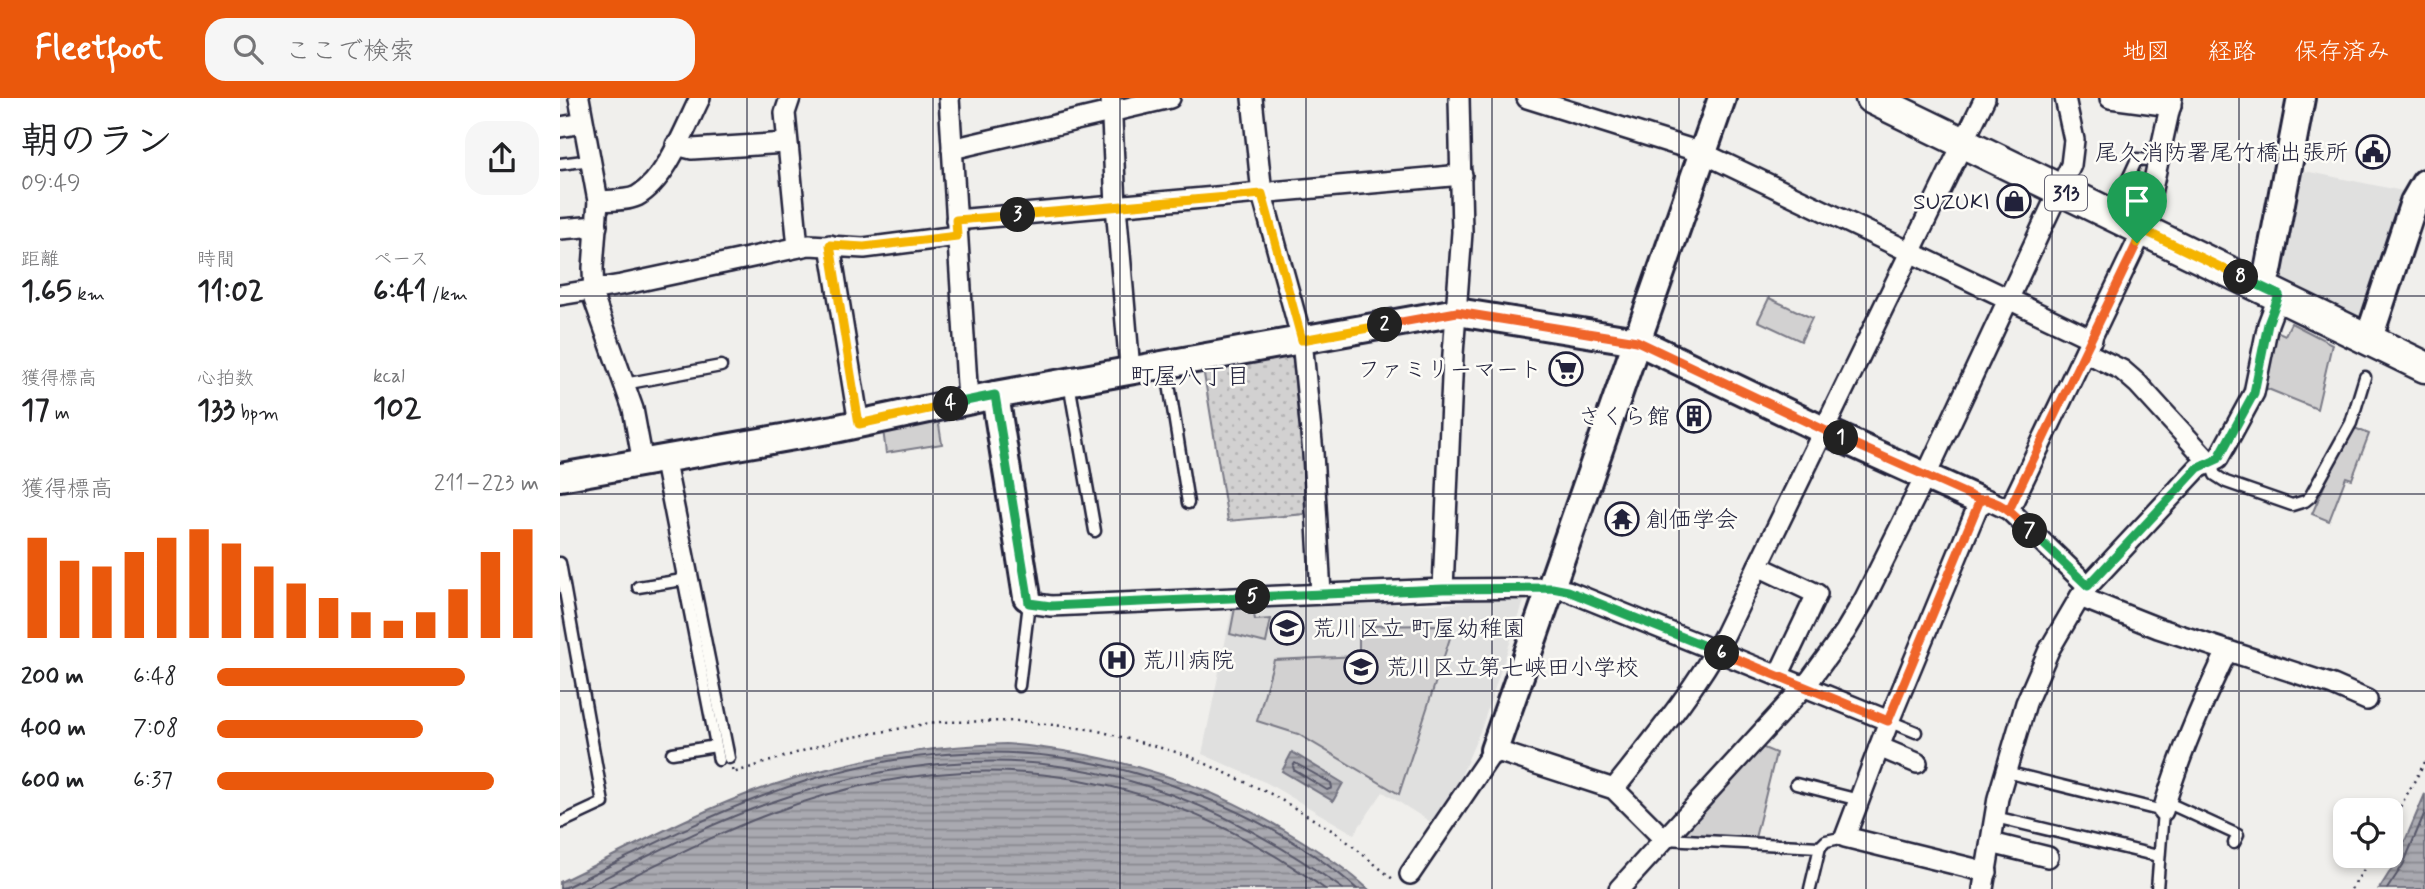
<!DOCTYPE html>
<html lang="ja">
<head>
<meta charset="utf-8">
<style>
  :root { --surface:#fff; --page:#f6f6f6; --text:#202124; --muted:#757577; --accent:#ea580c }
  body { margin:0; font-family:Mynerve,"Klee One",sans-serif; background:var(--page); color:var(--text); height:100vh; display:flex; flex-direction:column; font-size:26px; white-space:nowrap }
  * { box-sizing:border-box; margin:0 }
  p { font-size:23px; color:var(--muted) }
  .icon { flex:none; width:38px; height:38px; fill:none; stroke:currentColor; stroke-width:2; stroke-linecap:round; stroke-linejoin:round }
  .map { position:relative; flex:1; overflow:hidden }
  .panel { display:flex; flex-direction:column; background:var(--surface); width:560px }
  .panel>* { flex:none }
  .buttons { position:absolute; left:1773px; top:700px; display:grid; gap:14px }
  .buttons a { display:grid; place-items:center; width:70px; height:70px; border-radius:14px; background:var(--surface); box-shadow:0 4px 10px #0003; font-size:35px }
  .pin { position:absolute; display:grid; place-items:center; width:60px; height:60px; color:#fff; margin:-72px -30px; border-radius:50% 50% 50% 0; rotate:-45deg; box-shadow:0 0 7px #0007 }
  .pin .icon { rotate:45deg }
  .km { position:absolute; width:35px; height:35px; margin:-18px; border-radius:50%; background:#222; color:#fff; font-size:19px; line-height:35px; text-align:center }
  .round { display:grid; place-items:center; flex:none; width:74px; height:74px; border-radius:21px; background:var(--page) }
  .head { display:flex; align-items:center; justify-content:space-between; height:119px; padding:0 21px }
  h1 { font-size:38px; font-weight:700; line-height:52px }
  .metrics { display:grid; grid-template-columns:repeat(3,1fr); gap:10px; height:119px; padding:7px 21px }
  .metrics div { display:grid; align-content:center }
  .metrics b { font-size:30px; font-weight:700 }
  .metrics small { font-size:19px; font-weight:400 }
  .metrics p { font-size:19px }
  .chart { height:196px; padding:14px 21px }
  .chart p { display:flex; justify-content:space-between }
  .chart svg { width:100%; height:126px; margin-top:7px; stroke:var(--accent); stroke-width:6 }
  ul { padding:0 21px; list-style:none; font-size:23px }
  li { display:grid; grid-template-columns:112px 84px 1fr; align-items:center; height:52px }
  li i { height:18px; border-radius:9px; background:var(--accent) }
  header { display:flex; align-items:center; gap:42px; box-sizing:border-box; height:98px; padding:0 35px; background:var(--accent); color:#fff }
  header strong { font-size:33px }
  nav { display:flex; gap:38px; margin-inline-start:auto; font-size:24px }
  .search { width:490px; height:63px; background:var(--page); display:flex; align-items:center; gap:18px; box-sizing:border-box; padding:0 24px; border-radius:21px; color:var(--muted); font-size:26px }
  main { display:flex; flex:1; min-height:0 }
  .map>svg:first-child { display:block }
  .built { fill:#e0e0df }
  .grass { fill:url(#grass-dots); stroke:#7a7a86; stroke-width:2 }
  .park { fill:#d2d1d1; stroke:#7a7a86; stroke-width:2 }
  .water { fill:url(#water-rules); stroke:#737381; stroke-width:2 }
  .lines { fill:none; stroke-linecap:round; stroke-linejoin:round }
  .shore { stroke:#58586a; stroke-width:2 }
  .lane-casing { stroke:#22223b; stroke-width:15 }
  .street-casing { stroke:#22223b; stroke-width:24 }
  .secondary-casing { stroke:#22223b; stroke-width:32 }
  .primary-casing { stroke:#22223b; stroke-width:35 }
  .path { stroke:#22223b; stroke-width:2.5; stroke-dasharray:2 5; stroke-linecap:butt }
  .lane { stroke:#fdfcf7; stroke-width:10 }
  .street { stroke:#fdfcf7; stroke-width:19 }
  .secondary { stroke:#fdfcf7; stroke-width:26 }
  .primary { stroke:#fdfcf7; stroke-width:30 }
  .split-1-casing { stroke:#fff; stroke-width:14 }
  .split-2-casing { stroke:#fff; stroke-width:14 }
  .split-3-casing { stroke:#fff; stroke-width:14 }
  .split-4-casing { stroke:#fff; stroke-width:14 }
  .split-5-casing { stroke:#fff; stroke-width:14 }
  .split-6-casing { stroke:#fff; stroke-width:14 }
  .split-7-casing { stroke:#fff; stroke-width:14 }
  .split-8-casing { stroke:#fff; stroke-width:14 }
  .split-9-casing { stroke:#fff; stroke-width:14 }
  .split-1 { stroke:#f0652b; stroke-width:9 }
  .split-2 { stroke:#f0652b; stroke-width:9 }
  .split-3 { stroke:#f5b400; stroke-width:9 }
  .split-4 { stroke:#f5b400; stroke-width:9 }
  .split-5 { stroke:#22a559; stroke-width:9 }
  .split-6 { stroke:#22a559; stroke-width:9 }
  .split-7 { stroke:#f0652b; stroke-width:9 }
  .split-8 { stroke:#22a559; stroke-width:9 }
  .split-9 { stroke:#f5b400; stroke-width:9 }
  .grid { fill:none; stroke:#22223b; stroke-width:2; stroke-opacity:0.55 }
  .labels { text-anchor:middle; stroke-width:5; stroke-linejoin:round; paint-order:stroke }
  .shield { fill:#fdfcf7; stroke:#646373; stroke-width:2 }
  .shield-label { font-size:21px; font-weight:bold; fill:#22223b }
  .poi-label { font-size:23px; fill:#22223b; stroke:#fdfcf7; text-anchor:end }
  .neighbourhood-label { font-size:24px; fill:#22223b; stroke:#fdfcf7 }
</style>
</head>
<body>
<header>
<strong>Fleetfoot</strong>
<div class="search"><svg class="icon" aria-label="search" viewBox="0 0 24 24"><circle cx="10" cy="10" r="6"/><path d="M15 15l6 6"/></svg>ここで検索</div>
<nav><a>地図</a><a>経路</a><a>保存済み</a></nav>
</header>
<main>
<section class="panel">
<div class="head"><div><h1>朝のラン</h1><p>09:49</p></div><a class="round"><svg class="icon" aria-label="share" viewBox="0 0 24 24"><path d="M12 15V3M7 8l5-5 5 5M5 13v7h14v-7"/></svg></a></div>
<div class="metrics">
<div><p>距離</p><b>1.65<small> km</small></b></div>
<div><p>時間</p><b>11:02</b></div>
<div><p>ペース</p><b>6:41<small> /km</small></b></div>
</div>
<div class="metrics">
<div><p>獲得標高</p><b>17<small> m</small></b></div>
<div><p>心拍数</p><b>133<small> bpm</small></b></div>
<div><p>kcal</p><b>102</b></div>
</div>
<div class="chart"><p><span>獲得標高</span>211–223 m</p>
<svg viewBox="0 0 160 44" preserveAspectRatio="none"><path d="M5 44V9M15 44V17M25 44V19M35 44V14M45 44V9M55 44V6M65 44V11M75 44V19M85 44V25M95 44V30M105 44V35M115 44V38M125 44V35M135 44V27M145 44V14M155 44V6"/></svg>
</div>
<ul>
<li><b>200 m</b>6:48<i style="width:77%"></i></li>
<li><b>400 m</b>7:08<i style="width:64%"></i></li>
<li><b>600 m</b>6:37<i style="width:86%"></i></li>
</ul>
</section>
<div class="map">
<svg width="1865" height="791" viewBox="0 0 1865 791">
  <defs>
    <pattern id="grass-dots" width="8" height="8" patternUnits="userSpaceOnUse" patternTransform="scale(1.75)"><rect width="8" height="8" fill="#d2d1d1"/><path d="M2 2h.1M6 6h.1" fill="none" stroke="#b4b3b4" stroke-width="1.8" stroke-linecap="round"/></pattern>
    <pattern id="water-rules" width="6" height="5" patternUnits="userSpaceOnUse" patternTransform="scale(1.75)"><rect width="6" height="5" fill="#a9a9b0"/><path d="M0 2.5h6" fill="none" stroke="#898990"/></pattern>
  </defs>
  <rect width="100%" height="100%" fill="#f0efec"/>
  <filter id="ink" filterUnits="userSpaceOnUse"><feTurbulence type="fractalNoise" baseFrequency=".0143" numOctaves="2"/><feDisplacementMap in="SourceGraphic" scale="14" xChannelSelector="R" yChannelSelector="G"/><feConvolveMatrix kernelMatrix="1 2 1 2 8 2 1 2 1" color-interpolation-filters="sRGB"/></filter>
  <g filter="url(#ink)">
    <g class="built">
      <path d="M1735 71 1843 93 1803 220 1734 187 1729 188 1717 182Z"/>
      <path d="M948 494 964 503 921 631 892 699 872 725 823 694 794 736 707 685 642 656 673 506H887Z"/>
    </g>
    <path class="grass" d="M732 256 743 363 745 416 668 423 643 270Z"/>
    <g class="park">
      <path d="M1209 200 1252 220 1241 243 1198 223Z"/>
      <path d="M1731 225 1772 246 1757 311 1703 289 1712 231 1725 237Z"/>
      <path d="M378 321 382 346 326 355 323 331Z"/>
      <path d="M1790 328 1809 336 1792 381 1786 379 1769 423 1752 416Z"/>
      <path d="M688 509 689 516H694L695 522 711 521 706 545 670 536 675 510Z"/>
      <path d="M882 527 890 540 839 696 738 636 697 623 714 562 799 558V528Z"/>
      <path d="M1199 648 1216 655 1195 740 1114 736Z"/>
    </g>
    <g class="water">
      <path d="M446 646C547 654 642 682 729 735 756 751 785 769 808 791H0V784C67 752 134 714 204 690 283 663 363 648 446 646Z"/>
      <path d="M732 654 783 685 773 703 722 673Z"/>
      <path d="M1865 696V791H1819L1836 764Z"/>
    </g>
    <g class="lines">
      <g class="shore">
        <path d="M735 665 771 685 772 690 767 692 734 672 733 668Z"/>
        <path d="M0 790 6 789C71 758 135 723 203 698 344 644 487 638 628 693 688 716 749 748 797 791"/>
        <path d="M22 791C83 761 145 727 209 705 426 629 598 657 783 791"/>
        <path d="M46 791C100 765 153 737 209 716 408 640 594 667 765 791"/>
        <path d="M1827 791 1843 767 1865 714"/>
      </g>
      <defs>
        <g id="lane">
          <path d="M0 66 31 62"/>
          <path d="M1560 98 1577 61 1598 63"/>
          <path d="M606 267 628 405"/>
          <path d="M509 285 535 433"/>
          <path d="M64 286 161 268"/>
          <path d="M100 362 159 662"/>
          <path d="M109 362 169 660"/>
          <path d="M1651 366 1655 377 1666 384 1732 407 1745 403 1750 399 1791 325 1805 279"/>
          <path d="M0 465 43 705 0 725"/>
          <path d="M78 489 129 481"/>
          <path d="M459 588 469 505"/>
          <path d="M1329 623 1356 634"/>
          <path d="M112 655 156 648"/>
          <path d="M1446 674 1603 713 1597 791"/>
          <path d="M1236 686 1299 702"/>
          <path d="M1606 704 1678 737 1674 745"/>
          <path d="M1435 719 1598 758"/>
          <path d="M1105 741 1260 749 1250 791"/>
          <path d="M1260 749 1266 743 1285 739"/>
        </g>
        <g id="street">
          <path d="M19 0 38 103 33 170 34 201 73 311 83 365"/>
          <path d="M230 0 225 15 238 149"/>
          <path d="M389 0 408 302"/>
          <path d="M551 0 556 108 570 272"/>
          <path d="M692 0 702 96 742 242 753 355 761 496"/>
          <path d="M967 0 1143 55 1532 241"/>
          <path d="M1550 0 1611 8"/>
          <path d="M0 29 23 25"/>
          <path d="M116 47 132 51 227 45"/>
          <path d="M392 51 610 0"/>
          <path d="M38 103C49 102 67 103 77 98 107 81 125 30 140 0"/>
          <path d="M396 122 902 77"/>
          <path d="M0 131 37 128"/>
          <path d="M270 147 299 326"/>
          <path d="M0 197 61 187 249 147 304 150 397 138"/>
          <path d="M1525 254 1562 272 1578 286 1651 366"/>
          <path d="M1449 412 1583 132 1612 0"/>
          <path d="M1198 468 1257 496 1218 578"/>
          <path d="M1528 488 1638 370 1658 361 1694 295 1708 226 1719 197"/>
          <path d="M883 491 893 256 902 134 899 0"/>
          <path d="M467 499 469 505 491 508 883 491 992 490 1008 493 1329 623"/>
          <path d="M1319 649 1357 665"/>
          <path d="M1054 691C1093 642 1135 592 1165 536L1425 0"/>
          <path d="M1603 713C1619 657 1642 605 1667 553"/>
          <path d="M1431 745 1488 759"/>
          <path d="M1427 774 1285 739 1329 623 1420 403 1426 401 1449 412 1528 488 1520 499 1598 530 1773 587 1807 602"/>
          <path d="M850 776 934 652 1054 691 1104 741"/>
          <path d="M1059 791 1250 582 1285 534 1304 502 1369 371 1511 67 1514 42 1505 0"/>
          <path d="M1423 791 1438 700 1466 605 1489 552 1520 499"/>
        </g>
        <g id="secondary">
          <path d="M1701 188 1708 173 1741 0"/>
          <path d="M1809 240 1854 104 1865 85"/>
          <path d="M435 297 467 499"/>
          <path d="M0 379 274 331 435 297 897 214 1077 243 1263 332 1420 403"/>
          <path d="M934 652 1162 0"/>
        </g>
        <path id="primary" d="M1311 0 1865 269"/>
      </defs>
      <use href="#lane" class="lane-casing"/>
      <use href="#street" class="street-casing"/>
      <use href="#secondary" class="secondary-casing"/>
      <use href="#primary" class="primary-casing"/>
      <g class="path">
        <path d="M172 671 173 675 277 642 376 624 461 623 535 632 627 657 713 697 778 736 834 782"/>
        <path d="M1830 727 1865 664"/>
        <path d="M1791 791 1813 758"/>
      </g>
      <use href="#lane" class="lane"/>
      <use href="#street" class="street"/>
      <use href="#secondary" class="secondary"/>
      <use href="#primary" class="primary"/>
    </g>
  </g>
  <g class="lines" filter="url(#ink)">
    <defs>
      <path id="split-1" d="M1281 340 1420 402 1426 401 1449 412 1577 145"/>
      <path id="split-2" d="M825 227 897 214 1077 243 1281 340"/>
      <path id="split-3" d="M458 117 702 96 742 242 825 227"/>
      <path id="split-4" d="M391 306 299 326 270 147 304 149 397 138 396 122 458 117"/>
      <path id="split-5" d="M391 306 435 297 469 505 491 508 693 499"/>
      <path id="split-6" d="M693 499 883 491 992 490 1008 493 1162 555"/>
      <path id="split-7" d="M1162 555 1328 623 1420 402C1439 399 1457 421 1470 433"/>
      <path id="split-8" d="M1470 433 1528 488 1638 370 1658 361 1694 295 1708 226 1719 197 1681 179"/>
      <path id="split-9" d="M1577 145 1583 132 1681 179"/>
    </defs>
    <use href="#split-1" class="split-1-casing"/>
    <use href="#split-2" class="split-2-casing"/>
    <use href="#split-3" class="split-3-casing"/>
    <use href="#split-4" class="split-4-casing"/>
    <use href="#split-5" class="split-5-casing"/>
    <use href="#split-6" class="split-6-casing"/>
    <use href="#split-7" class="split-7-casing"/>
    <use href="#split-8" class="split-8-casing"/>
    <use href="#split-9" class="split-9-casing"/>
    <use href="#split-1" class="split-1"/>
    <use href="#split-2" class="split-2"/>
    <use href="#split-3" class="split-3"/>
    <use href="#split-4" class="split-4"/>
    <use href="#split-5" class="split-5"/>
    <use href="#split-6" class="split-6"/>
    <use href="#split-7" class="split-7"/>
    <use href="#split-8" class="split-8"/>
    <use href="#split-9" class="split-9"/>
  </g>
  <path class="grid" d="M187 0V791M373 0V791M560 0V791M746 0V791M932 0V791M1119 0V791M1306 0V791M1492 0V791M1679 0V791M0 198H1865M0 396H1865M0 593H1865"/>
  <defs>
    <symbol id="civic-ring" viewBox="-11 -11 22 22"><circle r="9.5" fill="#fdfcf7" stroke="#22223b" stroke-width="1.5"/><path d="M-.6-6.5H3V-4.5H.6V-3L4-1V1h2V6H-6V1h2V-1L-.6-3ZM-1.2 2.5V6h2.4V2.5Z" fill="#22223b"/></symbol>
    <symbol id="shop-ring" viewBox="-11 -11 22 22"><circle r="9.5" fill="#fdfcf7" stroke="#22223b" stroke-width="1.5"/><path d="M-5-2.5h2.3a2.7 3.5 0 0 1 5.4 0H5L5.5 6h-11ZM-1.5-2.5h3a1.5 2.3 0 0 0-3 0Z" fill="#22223b"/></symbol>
    <symbol id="supermarket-ring" viewBox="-11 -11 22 22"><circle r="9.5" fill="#fdfcf7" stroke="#22223b" stroke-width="1.5"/><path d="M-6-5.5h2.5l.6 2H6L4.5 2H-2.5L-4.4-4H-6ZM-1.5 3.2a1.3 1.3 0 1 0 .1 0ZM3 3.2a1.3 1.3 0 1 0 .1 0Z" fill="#22223b"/></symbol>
    <symbol id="building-ring" viewBox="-11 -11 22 22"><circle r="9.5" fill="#fdfcf7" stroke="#22223b" stroke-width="1.5"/><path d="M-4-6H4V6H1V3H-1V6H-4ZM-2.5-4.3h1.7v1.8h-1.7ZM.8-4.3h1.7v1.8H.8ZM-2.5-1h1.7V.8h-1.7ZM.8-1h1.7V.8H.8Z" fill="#22223b"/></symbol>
    <symbol id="temple-ring" viewBox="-11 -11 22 22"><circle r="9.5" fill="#fdfcf7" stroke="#22223b" stroke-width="1.5"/><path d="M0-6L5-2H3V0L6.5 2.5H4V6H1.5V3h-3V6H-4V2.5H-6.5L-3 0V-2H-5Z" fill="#22223b"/></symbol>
    <symbol id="school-ring" viewBox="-11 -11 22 22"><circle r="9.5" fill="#fdfcf7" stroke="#22223b" stroke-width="1.5"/><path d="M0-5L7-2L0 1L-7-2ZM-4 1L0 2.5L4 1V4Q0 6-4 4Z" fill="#22223b"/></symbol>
    <symbol id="hospital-ring" viewBox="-11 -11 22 22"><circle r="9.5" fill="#fdfcf7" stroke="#22223b" stroke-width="1.5"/><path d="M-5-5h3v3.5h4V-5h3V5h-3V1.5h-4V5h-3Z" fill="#22223b"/></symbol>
  </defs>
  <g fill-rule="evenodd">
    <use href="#civic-ring" x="1794" y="35" width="38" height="38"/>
    <use href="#shop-ring" x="1435" y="84" width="38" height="38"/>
    <use href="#supermarket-ring" x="987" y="252" width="38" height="38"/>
    <use href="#building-ring" x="1115" y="299" width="38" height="38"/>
    <use href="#temple-ring" x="1043" y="402" width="38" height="38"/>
    <use href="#school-ring" x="708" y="511" width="38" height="38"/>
    <use href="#hospital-ring" x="538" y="543" width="38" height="38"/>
    <use href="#school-ring" x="782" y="550" width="38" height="38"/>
  </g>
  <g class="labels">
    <rect class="shield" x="1485" y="77.5" width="42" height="35" rx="5"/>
    <g class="shield-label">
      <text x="1506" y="102">313</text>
    </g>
    <g class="poi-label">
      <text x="1788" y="62">尾久消防署尾竹橋出張所</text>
      <text x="1430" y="111">SUZUKI</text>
      <text x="982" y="279">ファミリーマート</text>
      <text x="1110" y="326">さくら館</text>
      <text x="1086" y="429" text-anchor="start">創価学会</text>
      <text x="752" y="538" text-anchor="start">荒川区立 町屋幼稚園</text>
      <text x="582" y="570" text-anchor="start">荒川病院</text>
      <text x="826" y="577" text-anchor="start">荒川区立第七峡田小学校</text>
    </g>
    <g class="neighbourhood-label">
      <text x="630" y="286">町屋八丁目</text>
    </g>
  </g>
</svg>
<div class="buttons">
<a><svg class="icon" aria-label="locate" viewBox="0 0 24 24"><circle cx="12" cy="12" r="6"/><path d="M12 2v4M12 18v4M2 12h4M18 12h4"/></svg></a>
</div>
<div class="pin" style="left:1577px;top:145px;background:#1e9e55"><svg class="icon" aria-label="arrive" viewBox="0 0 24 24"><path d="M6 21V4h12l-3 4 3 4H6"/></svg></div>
<b class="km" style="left:1281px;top:340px">1</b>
<b class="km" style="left:825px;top:227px">2</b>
<b class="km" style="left:458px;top:117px">3</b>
<b class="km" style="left:391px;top:306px">4</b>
<b class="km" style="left:693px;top:499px">5</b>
<b class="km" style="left:1162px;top:555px">6</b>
<b class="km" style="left:1470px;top:433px">7</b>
<b class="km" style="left:1681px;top:179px">8</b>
</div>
</main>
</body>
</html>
